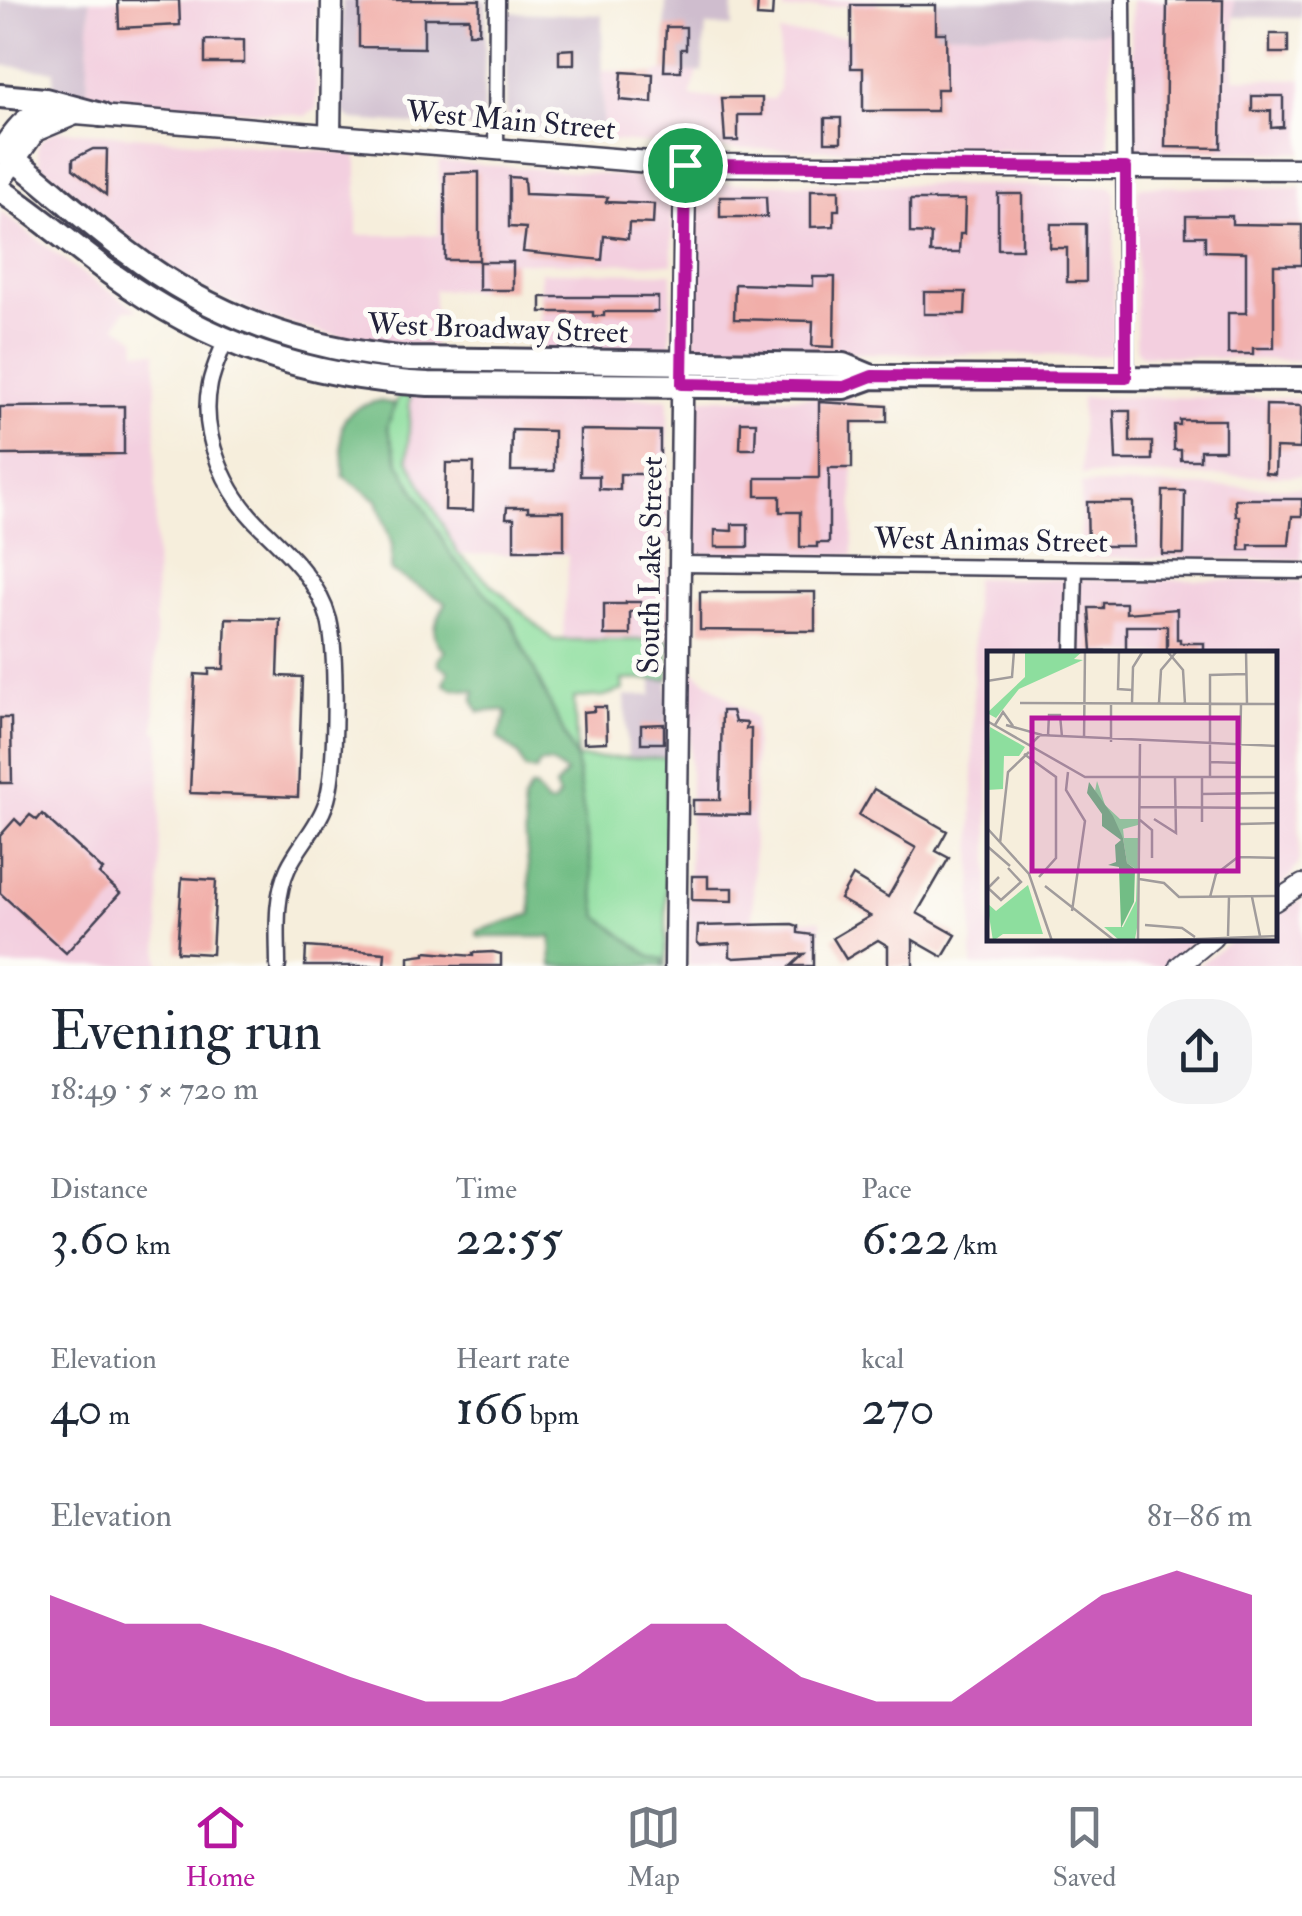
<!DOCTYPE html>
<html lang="en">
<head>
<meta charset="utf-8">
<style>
  :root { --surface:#fff; --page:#f2f2f3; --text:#1f2937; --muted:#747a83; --line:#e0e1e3; --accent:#b5179e }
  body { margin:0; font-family:"IM FELL Double Pica",serif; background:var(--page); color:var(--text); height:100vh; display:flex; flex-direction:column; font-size:38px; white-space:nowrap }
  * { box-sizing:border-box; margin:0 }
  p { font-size:32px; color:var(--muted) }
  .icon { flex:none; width:55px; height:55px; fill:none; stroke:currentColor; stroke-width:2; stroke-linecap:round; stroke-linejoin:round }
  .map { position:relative; height:966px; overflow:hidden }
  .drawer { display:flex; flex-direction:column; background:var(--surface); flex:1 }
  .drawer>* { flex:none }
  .pin { position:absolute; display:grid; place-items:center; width:85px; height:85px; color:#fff; margin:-42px; border:5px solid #fff; border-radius:50%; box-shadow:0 2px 10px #0007 }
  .round { display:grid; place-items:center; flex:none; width:105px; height:105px; border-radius:40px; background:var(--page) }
  .head { display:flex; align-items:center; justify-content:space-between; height:170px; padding:0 50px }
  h1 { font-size:55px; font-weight:600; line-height:75px }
  .stats { display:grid; grid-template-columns:repeat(3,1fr); gap:15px; height:170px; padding:10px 50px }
  .stats div { display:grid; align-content:center }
  .stats b { font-size:50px; font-weight:600 }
  .stats small { font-size:28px; font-weight:400 }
  .stats p { font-size:28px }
  .chart { height:280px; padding:20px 50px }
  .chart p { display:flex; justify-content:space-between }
  .chart svg { width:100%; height:180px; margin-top:10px; fill:var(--accent); opacity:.7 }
  .tabs { display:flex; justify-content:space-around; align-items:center; height:140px; border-top:2px solid var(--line); background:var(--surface); font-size:28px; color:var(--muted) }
  .tabs a { display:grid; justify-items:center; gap:5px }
  .tabs .selected { color:var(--accent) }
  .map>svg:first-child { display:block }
  .built { fill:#f3cfdf }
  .industrial { fill:#cfbdce }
  .green { fill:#8dde9e; stroke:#58806c; stroke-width:2.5 }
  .forest { fill:#72bd85; stroke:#4a7060; stroke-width:2.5 }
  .building { fill:#f1aea9 }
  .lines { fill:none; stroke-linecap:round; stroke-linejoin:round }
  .minor-casing { stroke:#424153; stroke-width:19 }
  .tertiary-casing { stroke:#424153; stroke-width:22 }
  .secondary-casing { stroke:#424153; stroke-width:25 }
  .primary-casing { stroke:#424153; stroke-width:28 }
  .minor { stroke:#fff; stroke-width:14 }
  .tertiary { stroke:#fff; stroke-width:18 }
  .secondary { stroke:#fff; stroke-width:20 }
  .primary { stroke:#fff; stroke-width:22 }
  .route-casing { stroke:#fff; stroke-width:20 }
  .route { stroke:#b5179e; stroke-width:12 }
  .labels { text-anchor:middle; stroke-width:10; stroke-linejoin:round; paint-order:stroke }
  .street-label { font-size:30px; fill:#22223b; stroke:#fdfcf7 }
  .inset-road { fill:none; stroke:#a19c9c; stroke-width:2.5 }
  .view { fill:#b5179e; fill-opacity:0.15; stroke:#b5179e; stroke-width:5 }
  .inset-edge { fill:none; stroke:#22223b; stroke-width:5 }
</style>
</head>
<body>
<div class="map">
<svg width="1302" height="966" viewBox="0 0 1302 966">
  <rect width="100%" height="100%" fill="#fdfcf7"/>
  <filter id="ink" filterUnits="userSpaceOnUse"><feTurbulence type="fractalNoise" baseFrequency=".01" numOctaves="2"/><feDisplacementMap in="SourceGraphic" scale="20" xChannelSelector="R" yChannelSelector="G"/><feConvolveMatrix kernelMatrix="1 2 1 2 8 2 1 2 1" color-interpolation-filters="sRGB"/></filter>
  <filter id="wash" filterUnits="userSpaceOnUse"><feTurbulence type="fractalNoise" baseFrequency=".0048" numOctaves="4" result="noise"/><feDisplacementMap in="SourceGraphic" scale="40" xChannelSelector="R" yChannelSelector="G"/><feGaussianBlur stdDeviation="2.25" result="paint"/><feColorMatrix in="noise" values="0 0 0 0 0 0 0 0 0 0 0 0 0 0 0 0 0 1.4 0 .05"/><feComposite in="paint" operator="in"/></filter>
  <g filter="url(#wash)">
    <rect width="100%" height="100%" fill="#f6eedc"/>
    <g class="built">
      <path d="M90 0H316L317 109 306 116 87 97Z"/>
      <path d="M784 0H877L878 5 936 33 1110 32 1109 147 1102 152 722 149 603 140 602 70 653 74 664 70 698 72 690 97 773 99 779 90V33L851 36 850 5 784 11Z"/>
      <path d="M1131 0H1234V78L1302 79V153L1135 151 1132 145Z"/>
      <path d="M58 130 357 154V235H439V161L663 179 672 189V264L514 262 513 290H434V348L360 342 264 317 209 292 160 263 41 167 37 151 39 143 44 137Z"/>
      <path d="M703 183 1112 186 1115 192 1113 351 1105 356 697 351 694 348 695 193Z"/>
      <path d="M1143 186 1302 188V361L1140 355 1136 347 1137 190Z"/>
      <path d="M0 211 87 277 139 310H125L116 326 136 338 137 351 156 352 155 732H160L159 966H0Z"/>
      <path d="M540 272 672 273 670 349 667 352 540 350Z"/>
      <path d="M410 395 668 398V640H563L568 555 458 554 408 459Z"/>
      <path d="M853 397V556L693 554V405L696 398Z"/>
      <path d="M1081 397 1302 398V476L1081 475Z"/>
      <path d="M1081 484 1302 488V560L1080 558Z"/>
      <path d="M974 578 1302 581 1299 863 1287 881 1275 890 1274 654H989V938L1194 939 1166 966H972Z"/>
      <path d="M691 669 755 718 753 920H821L820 966H688Z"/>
      <path d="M1302 900V966H1197L1233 939 1274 938 1275 915Z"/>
    </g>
    <g class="industrial">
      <path d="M0 0H90L87 97 44 94 53 89 54 71 0 65Z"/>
      <path d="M342 0H486L483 129 353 120 346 116 341 107Z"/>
      <path d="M666 0H733L732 27 706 26 702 72H664Z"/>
      <path d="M936 0H1110V32L936 33Z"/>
      <path d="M1234 0H1302V18L1234 17Z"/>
      <path d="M506 12 602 15 603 140 511 133 506 130Z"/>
      <path d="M652 679H668L667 758H628L625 696 652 695Z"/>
    </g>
    <path class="green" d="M399 394 410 395 408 459 458 554 553 640H668V679L622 680 623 690 604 696 574 698 577 758H667L666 966H663V959L651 957 598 917 576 758 510 619 453 558 399 463 387 427Z"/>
    <path class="forest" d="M379 401 395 404 387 427 399 463 453 558 510 619 576 759 598 916 651 957 663 959V966H552L551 937H479L477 935 478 931 532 914 523 802 530 788H535L547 804 554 803 559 796 555 787 566 773 551 763H540L536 771 525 769 518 754 498 738 507 713 503 710 479 712 473 700 475 691 451 688 444 683 449 671 439 665 438 660 445 651C426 635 437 621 446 603L391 571 392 545 377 500 343 476C345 437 326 412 379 401Z"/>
    <g id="blocks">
      <g class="building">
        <path d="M118 0H179L180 25 119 28Z"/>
        <path d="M378 0H480L479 33H469V18H424V48L359 47V2Z"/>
        <path d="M758 0 773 1 772 17 757 16Z"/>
        <path d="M1167 0H1223L1221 148 1165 147Z"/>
        <path d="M851 5H936V33H946L947 89H937V111H863V68H851Z"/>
        <path d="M666 27H686V49H681V71H664Z"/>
        <rect x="1270" y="34" width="18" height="19"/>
        <rect x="205" y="40" width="39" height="23"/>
        <path d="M574 49V64H559V50Z"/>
        <path d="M622 72 653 74 652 103 620 100Z"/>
        <path d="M1252 96H1283V127L1271 128V111H1252Z"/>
        <path d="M722 98H762V115H738V141H725Z"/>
        <rect x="825" y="118" width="16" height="24"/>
        <path d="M93 149H107L106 195 73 169V159Z"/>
        <path d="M479 172V260H445V173Z"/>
        <path d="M509 177 524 178 525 194 608 197 606 202 654 204 653 224 629 223 628 239 604 236 602 260 523 252 526 228 509 227Z"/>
        <path d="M811 190H839V210H834V226L811 227Z"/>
        <rect x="998" y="194" width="24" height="55"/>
        <path d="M720 197H766L767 217H720Z"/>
        <path d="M910 200H965L964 234H960L959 253H930L931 234 910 233Z"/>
        <path d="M1186 216H1232V224L1302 225V265H1274V348H1253V354H1228V313H1246V252L1205 251V236H1186Z"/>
        <path d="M1051 224H1086V282H1067V248H1050Z"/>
        <rect x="479" y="262" width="34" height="28"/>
        <path d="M813 277H835L834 347 812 346 813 321 734 319 735 284 813 286Z"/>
        <path d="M924 292H966L965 314H924Z"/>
        <path d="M541 297H658V312H604V316H593V312H541Z"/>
        <path d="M819 402 887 406V422H852V468H829V543H817V547H800V512H780V496H756V478H819Z"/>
        <path d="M1266 405 1301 406 1300 449 1276 448 1275 474 1265 473Z"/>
        <path d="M124 406V454L0 455V407Z"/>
        <path d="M1114 411H1130V442H1152V460H1116Z"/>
        <path d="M1180 420H1225V450H1200V460H1181V450H1174V425H1180Z"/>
        <path d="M741 422H756L755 449H740Z"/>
        <path d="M512 430 554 431V471H511Z"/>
        <path d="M580 430 660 431V474H620V490L599 489V476H580Z"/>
        <path d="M446 463H474L473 511 445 510Z"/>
        <path d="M1163 491H1185L1184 554H1162Z"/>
        <path d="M1235 499H1302V516H1292L1289 545H1249V550H1240V516H1236Z"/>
        <path d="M1087 502H1133V546H1088Z"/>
        <path d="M507 507H528V511H564V550H514V518H506Z"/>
        <path d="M732 524H748V547H715V530L732 531Z"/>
        <path d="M700 592H815V631L700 630Z"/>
        <path d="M626 602H641V612H630V635H604V604H626Z"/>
        <path d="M1103 603H1126V613L1177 609V639H1180V643H1204V654H1167V626H1126V651H1092L1089 608H1103Z"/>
        <path d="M226 618 280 619 278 676 302 677 298 797 190 793 195 674 209 675V669H224Z"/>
        <path d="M594 707H606L607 742 584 743 583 712 594 711Z"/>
        <path d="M722 711H732L735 722 747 723 746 729H751L750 815 693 814V800H720Z"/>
        <path d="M0 718H11L12 783H0Z"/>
        <path d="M664 724V743H641V725Z"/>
        <path d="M874 789 947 831 936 851 949 858 917 913 956 935 943 957 913 940V966H888V946L878 940 846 959 833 938 870 916 840 899 853 876 888 897 916 848 859 815Z"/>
        <path d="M42 814 103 870 99 874 120 893 66 953 0 893V836L15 819 21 825 30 815 37 820Z"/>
        <path d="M692 876H708V888H733V901L692 900Z"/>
        <path d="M182 878 216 880 212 954 177 952Z"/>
        <path d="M792 924 798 926V933L813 935V966H791L804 954 734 958 730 956V943L700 945 697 942 698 926Z"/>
        <path d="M306 947 385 953 384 966H305Z"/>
        <path d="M425 952 473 956V953L493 952 501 954V966H409V957L425 955Z"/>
      </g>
    </g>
  </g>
  <g filter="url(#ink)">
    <use href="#blocks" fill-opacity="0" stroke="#424153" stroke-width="2.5"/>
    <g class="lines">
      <defs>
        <g id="minor">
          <path d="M1123 0 1126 378"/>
          <path d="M496 149 497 0"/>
          <path d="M225 341C220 355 213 369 210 384 199 435 226 495 263 529 290 555 319 582 329 620 337 653 337 771 326 803 318 827 299 845 288 868 274 898 278 934 278 966"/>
          <path d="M680 564 1302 571"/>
          <path d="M1073 654 1075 569"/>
        </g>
        <g id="tertiary">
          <path d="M1274 902 1302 884"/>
          <path d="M1179 966 1213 938"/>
        </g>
        <g id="secondary">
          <path d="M330 134 332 0"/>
          <path d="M0 151C25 116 32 106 76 114L685 165 1302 169"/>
          <path d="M0 181 35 131 73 115"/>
          <path d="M675 966 685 165"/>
        </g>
        <g id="primary">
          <path d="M0 96 45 100 101 115"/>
          <path d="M0 149C44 181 82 219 126 251 212 317 303 349 410 359L843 365 872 377"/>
          <path d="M0 190C38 215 73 246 110 273 209 344 307 378 428 384L844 387 872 377 1302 379"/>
        </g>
      </defs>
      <use href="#minor" class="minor-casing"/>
      <use href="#tertiary" class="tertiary-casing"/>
      <use href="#secondary" class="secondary-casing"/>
      <use href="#primary" class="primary-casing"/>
      <use href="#minor" class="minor"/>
      <use href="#tertiary" class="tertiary"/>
      <use href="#secondary" class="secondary"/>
      <use href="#primary" class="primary"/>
    </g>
  </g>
  <g class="lines" filter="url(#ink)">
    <defs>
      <path id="route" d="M685 165 1126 168V378L872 376 844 387 682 384Z"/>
    </defs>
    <use href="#route" class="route-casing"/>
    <use href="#route" class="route"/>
  </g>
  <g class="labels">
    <g class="street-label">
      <text transform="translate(511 120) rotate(5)" y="10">West Main Street</text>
      <text transform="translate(498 328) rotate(2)" y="10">West Broadway Street</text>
      <text transform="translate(991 540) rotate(1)" y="10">West Animas Street</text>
      <text transform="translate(650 565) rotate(-89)" y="10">South Lake Street</text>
    </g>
  </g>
  <g transform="translate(987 651)">
    <rect width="290" height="290" fill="#f6eedc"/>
    <path d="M38 0H96L87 8 96 9 32 38 9 67 0 62 38 26ZM3 76 38 96 32 105H17L16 138 0 139ZM110 130 118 154 133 168H151V174L136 178 137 187H151L150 277 148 288 132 289 117 276H136L149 250 150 219 140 212 136 187 108 140ZM41 234 56 283H16L6 290 0 252 9 260Z" fill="#8dde9e"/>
    <path d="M102 131 126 165 136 187 140 212 148 218 147 251 134 277 132 216 121 214 129 211 128 194 134 189 115 175V163L100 142Z" fill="#72bd85"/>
    <path class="inset-road" d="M132 0 131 38 145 39M180 0 196 19 198 53M259 0 260 53M0 30 25 26 27 0M33 52 290 53M145 52 146 16 156 0M172 52 174 19 190 0M0 70 98 126H290M8 74 16 61 26 75M19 74 55 84M61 85 62 64H73L75 86M97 88 98 0M124 91V52M42 95 53 84 290 95M37 103 69 126V207L52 226M223 111 254 112M81 121 79 139 98 170 85 260M223 127V24L259 23M215 143 290 142M153 156 290 157M167 168 189 182 188 127M153 169 165 179V207M215 171V127M253 173 290 172M0 177 42 223 65 290M13 192 21 121 42 101M0 195 23 215M251 206 254 53M251 206 290 207M12 226 1 237 14 249 34 231 21 217M152 228 177 232 192 246 290 245M58 235 128 290M223 246 229 223 251 206M265 246 273 285M158 274 195 277 208 286M241 285 242 246M151 290 153 93M155 290 290 285"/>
    <path class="view" d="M45 67H251V220H45Z"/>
    <rect width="290" height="290" class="inset-edge"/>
  </g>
</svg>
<div class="pin" style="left:685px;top:165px;background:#1e9e55"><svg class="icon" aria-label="arrive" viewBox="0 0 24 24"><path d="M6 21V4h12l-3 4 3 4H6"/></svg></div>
</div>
<section class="drawer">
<div class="head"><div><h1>Evening run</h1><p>18:49 · 5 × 720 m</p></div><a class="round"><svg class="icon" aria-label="share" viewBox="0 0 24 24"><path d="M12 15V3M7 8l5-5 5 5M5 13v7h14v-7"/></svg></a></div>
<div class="stats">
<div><p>Distance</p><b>3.60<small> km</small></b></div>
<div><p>Time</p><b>22:55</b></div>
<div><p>Pace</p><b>6:22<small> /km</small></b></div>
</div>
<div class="stats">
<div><p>Elevation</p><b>40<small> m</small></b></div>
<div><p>Heart rate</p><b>166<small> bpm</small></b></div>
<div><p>kcal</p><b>270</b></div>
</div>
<div class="chart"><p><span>Elevation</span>81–86 m</p>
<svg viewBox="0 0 160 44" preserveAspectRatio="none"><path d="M0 44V12L10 19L20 19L30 25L40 32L50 38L60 38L70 32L80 19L90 19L100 32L110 38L120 38L130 25L140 12L150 6L160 12V44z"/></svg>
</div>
</section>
<nav class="tabs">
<a class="selected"><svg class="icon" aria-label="home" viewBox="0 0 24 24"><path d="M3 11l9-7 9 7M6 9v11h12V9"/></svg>Home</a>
<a><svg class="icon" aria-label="map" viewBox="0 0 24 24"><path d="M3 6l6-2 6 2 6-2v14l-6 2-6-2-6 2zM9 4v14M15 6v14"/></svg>Map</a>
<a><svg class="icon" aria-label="saved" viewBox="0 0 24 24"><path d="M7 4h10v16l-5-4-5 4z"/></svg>Saved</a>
</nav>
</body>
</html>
